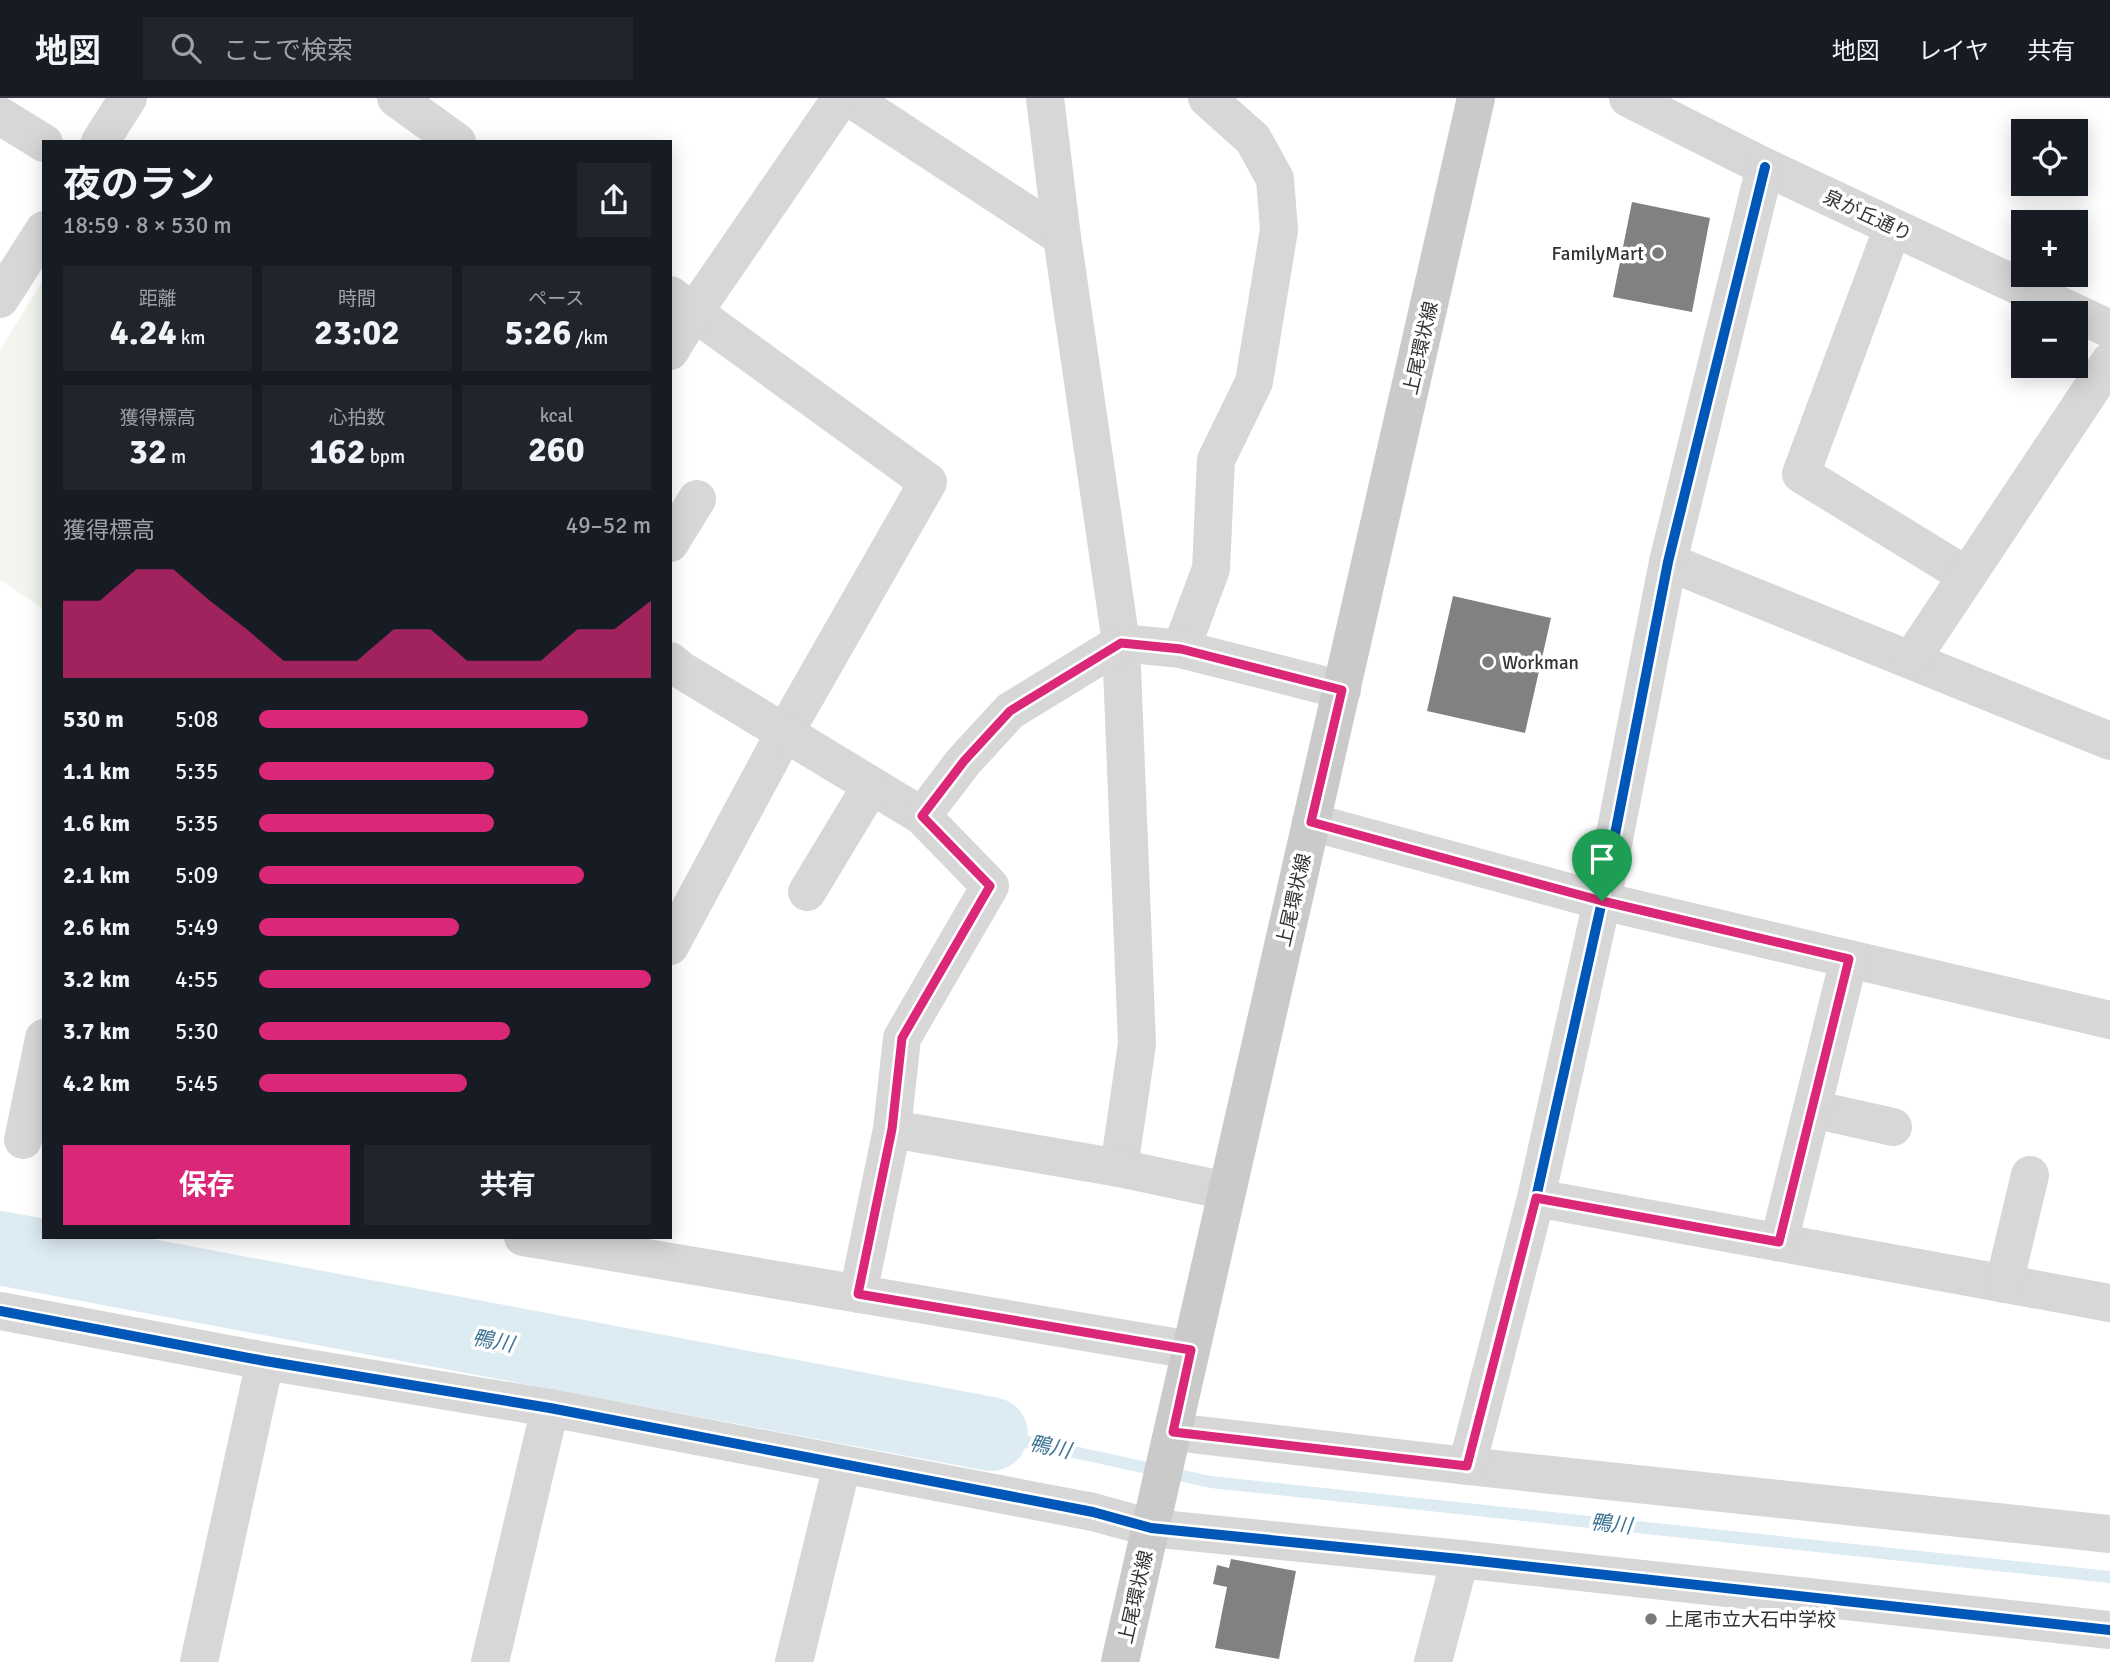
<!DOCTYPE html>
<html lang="ja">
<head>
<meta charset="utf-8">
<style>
  :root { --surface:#171b24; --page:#20242c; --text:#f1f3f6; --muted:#9ea1a6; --line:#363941; --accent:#db2777 }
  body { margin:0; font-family:Signika,"Noto Sans JP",sans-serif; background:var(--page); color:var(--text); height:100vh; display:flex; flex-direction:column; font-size:26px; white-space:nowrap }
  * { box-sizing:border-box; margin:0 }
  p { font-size:23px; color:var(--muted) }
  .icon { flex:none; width:38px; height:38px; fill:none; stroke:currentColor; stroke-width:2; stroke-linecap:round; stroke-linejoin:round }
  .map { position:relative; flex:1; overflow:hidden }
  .side { position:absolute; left:42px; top:42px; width:630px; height:1099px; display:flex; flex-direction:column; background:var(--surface); border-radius:0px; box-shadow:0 4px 18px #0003 }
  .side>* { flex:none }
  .tools { position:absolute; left:2011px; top:21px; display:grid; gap:14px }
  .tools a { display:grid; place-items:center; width:77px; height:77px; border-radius:0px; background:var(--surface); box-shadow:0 4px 18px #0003; font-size:35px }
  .pin { position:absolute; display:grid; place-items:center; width:60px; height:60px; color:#fff; margin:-72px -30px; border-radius:50% 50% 50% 0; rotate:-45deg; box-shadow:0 0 7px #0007 }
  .pin .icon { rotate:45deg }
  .round { display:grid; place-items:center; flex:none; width:74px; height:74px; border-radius:0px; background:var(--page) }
  .overview { display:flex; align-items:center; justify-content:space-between; height:119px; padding:0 21px }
  h1 { font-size:38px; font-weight:700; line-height:52px }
  .stats { display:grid; grid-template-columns:repeat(3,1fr); gap:10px; height:119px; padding:7px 21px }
  .stats div { display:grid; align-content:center; border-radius:0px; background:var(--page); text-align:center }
  .stats b { font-size:35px; font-weight:700 }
  .stats small { font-size:19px; font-weight:400 }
  .stats p { font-size:19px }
  .chart { height:196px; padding:14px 21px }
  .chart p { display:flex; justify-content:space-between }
  .chart svg { width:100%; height:126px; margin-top:7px; fill:var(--accent); opacity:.7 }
  .button { display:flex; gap:14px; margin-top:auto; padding:14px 21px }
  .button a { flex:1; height:80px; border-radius:0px; background:var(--accent); color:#fff; font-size:28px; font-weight:700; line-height:80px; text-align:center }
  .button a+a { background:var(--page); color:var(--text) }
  ul { padding:0 21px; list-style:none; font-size:23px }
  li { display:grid; grid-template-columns:112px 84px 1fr; align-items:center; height:52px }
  li i { height:18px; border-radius:9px; background:var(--accent) }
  header { display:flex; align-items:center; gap:42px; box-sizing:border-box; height:98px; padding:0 35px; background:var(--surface); border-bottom:2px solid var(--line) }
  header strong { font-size:33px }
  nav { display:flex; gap:38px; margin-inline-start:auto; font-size:24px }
  .search { width:490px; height:63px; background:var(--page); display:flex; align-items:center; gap:18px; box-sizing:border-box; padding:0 24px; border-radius:0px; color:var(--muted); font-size:26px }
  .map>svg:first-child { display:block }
  .green { fill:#f1f5ed }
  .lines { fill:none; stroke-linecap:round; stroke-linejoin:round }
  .stream { stroke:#ddebf3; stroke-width:12 }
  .river { stroke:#ddebf3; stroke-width:74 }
  .building { fill:#818181 }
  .minor { stroke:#d7d7d7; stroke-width:38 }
  .major { stroke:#cacaca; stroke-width:38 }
  .cycleway-casing { stroke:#fff; stroke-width:15 }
  .cycleway { stroke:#0057b8; stroke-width:10 }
  .route-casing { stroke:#fff; stroke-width:14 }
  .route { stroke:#db2777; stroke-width:9 }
  .poi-dot { fill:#7a7a7a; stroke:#fff; stroke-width:2.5 }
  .labels { text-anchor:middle; stroke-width:7; stroke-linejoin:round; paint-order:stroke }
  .street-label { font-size:19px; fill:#333; stroke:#fff }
  .poi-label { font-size:19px; fill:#333; stroke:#fff; text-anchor:start }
  .water-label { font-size:21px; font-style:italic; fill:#3f7597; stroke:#fff }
</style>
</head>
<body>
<header>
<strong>地図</strong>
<div class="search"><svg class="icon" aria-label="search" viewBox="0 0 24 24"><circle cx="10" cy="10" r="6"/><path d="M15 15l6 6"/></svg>ここで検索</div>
<nav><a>地図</a><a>レイヤ</a><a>共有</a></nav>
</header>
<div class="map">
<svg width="2110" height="1564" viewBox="0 0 2110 1564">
  <rect width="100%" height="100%" fill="#fff"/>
  <path class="green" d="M44 181V511L0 482V252Z"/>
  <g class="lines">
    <path class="stream" d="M991 1336 1211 1384 2110 1479"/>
    <path class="river" d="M0 1150 991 1336"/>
  </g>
  <g class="building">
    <path d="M1632 104 1710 120 1692 214 1613 199Z"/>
    <path d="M1453 498 1551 520 1525 635 1427 613Z"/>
    <path d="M1231 1461 1296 1473 1279 1561 1215 1550 1227 1489 1213 1486 1217 1467 1229 1470Z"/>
  </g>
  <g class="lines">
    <g class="minor">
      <path d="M396 0 457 44"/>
      <path d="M850 0 1062 139"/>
      <path d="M1045 0 1062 139 1121 545 1137 946 1119 1070"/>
      <path d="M1628 0 1765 69 2110 231"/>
      <path d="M0 18 44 45"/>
      <path d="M100 44 128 0"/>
      <path d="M1893 129 1801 376 1967 478"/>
      <path d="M670 197 928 384 784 636 670 848"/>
      <path d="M0 201 44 132"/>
      <path d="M670 253 694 214 841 0"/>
      <path d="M670 445 697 401"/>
      <path d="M1668 464 2110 643"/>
      <path d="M1181 551 1211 471 1216 362 1254 284 1279 132 1275 81 1253 41 1207 0"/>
      <path d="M1911 562 2110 263"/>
      <path d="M670 563 681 572 922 718 990 788 902 940 892 1031 858 1196"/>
      <path d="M922 718 964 663 1010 613 1121 545 1181 551 1342 592"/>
      <path d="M1311 724 1602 803 2110 922"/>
      <path d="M807 794 871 688"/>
      <path d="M1812 1011 1893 1029"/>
      <path d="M892 1031 1119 1070 1227 1093"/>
      <path d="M23 1042 44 940"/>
      <path d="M1536 1100 2110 1205"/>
      <path d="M523 1139 1191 1252"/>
      <path d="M1779 1144 1849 861"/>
      <path d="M2004 1186 2030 1077"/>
      <path d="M0 1213 265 1263 550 1310 1093 1414 1151 1430 1460 1461 2110 1532"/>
      <path d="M1173 1334 1467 1368 2110 1436"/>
      <path d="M1467 1368 1536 1100 1602 803 1668 464 1765 69"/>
      <path d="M199 1564 265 1263"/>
      <path d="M490 1564 550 1310"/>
      <path d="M794 1564 842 1367"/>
      <path d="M1433 1564 1460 1461"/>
    </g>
    <path class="major" d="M1120 1564 1476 0"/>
    <defs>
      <g id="cycleway">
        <path d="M0 1213 265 1263 550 1310 1093 1414 1151 1430 1460 1461 2110 1532"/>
        <path d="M1467 1368 1536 1100 1602 803 1668 464 1765 69"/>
      </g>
    </defs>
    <use href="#cycleway" class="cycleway-casing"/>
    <use href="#cycleway" class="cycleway"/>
  </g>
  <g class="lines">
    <defs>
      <path id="route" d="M1121 545 1181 551 1342 592 1311 724 1602 803 1849 861 1779 1144 1536 1100 1467 1368 1173 1334 1191 1252 858 1196 892 1031 902 940 990 788 922 718 964 663 1010 613Z"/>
    </defs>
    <use href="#route" class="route-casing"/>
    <use href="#route" class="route"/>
  </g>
  <g class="poi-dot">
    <circle cx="1658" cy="155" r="7"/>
    <circle cx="1488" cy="564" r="7"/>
    <circle cx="1651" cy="1521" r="7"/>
  </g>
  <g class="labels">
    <g class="street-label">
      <text transform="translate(1868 117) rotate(25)" y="7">泉が丘通り</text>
      <text transform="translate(1420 250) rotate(-77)" y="7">上尾環状線</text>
      <text transform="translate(1293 802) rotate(-77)" y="7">上尾環状線</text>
      <text transform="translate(1135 1499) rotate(-77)" y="7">上尾環状線</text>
    </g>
    <g class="poi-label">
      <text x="1644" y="162" text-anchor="end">FamilyMart</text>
      <text x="1502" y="571">Workman</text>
      <text x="1665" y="1528">上尾市立大石中学校</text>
    </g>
    <g class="water-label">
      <text transform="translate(493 1243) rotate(11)" y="7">鴨川</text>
      <text transform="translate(1050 1349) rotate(12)" y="7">鴨川</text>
      <text transform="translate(1611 1426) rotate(6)" y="7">鴨川</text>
    </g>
  </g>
</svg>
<div class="tools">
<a><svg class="icon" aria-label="locate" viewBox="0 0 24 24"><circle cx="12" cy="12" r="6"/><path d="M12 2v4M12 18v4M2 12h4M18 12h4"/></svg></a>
<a>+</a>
<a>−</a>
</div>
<div class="pin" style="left:1602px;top:803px;background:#1e9e55"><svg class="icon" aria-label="arrive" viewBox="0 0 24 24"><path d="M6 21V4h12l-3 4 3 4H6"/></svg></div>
<section class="side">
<div class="overview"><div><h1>夜のラン</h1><p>18:59 · 8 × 530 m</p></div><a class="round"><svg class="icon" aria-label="share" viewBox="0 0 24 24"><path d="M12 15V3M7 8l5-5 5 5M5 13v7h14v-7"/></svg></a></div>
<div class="stats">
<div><p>距離</p><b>4.24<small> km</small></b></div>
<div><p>時間</p><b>23:02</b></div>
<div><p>ペース</p><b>5:26<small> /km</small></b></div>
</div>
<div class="stats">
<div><p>獲得標高</p><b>32<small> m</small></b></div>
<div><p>心拍数</p><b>162<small> bpm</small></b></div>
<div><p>kcal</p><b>260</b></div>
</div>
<div class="chart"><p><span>獲得標高</span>49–52 m</p>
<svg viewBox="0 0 160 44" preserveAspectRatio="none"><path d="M0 44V17L10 17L20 6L30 6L40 17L50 27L60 38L70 38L80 38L90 27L100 27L110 38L120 38L130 38L140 27L150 27L160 17V44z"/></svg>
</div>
<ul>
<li><b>530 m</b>5:08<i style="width:84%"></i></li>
<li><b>1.1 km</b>5:35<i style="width:60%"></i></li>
<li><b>1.6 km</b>5:35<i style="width:60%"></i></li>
<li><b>2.1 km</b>5:09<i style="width:83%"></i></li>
<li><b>2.6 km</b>5:49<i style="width:51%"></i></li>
<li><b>3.2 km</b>4:55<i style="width:100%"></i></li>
<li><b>3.7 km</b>5:30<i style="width:64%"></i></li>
<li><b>4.2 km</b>5:45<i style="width:53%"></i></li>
</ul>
<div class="button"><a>保存</a><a>共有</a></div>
</section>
</div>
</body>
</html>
